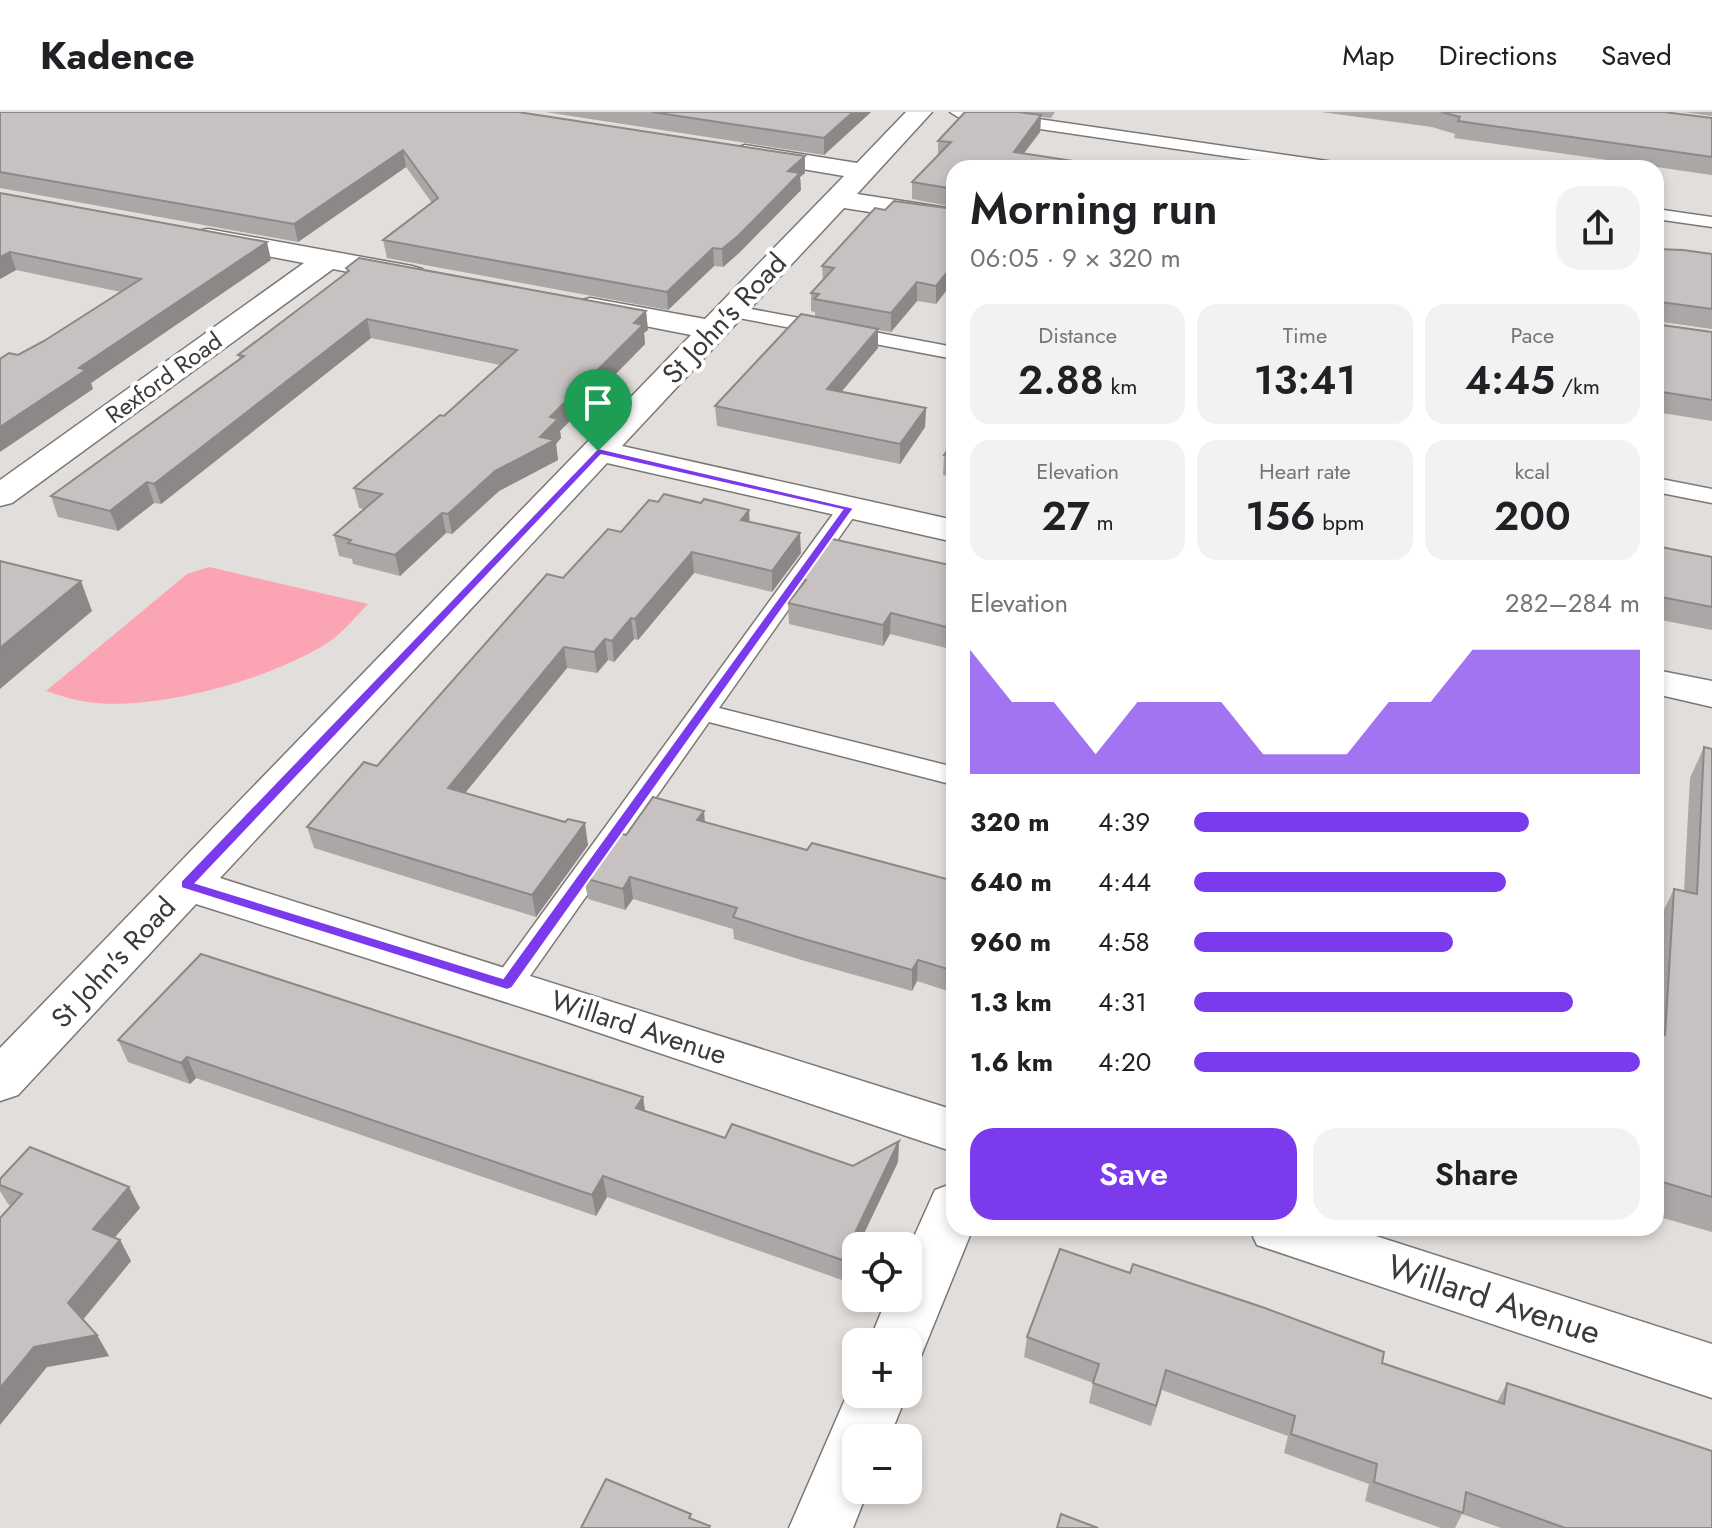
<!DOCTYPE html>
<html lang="en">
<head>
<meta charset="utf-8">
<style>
  :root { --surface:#fff; --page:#f2f2f2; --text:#202124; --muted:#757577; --line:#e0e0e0; --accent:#7c3aed }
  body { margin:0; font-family:Jost,sans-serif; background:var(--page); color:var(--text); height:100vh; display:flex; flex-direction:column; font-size:30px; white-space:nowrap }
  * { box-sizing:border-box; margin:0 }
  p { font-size:26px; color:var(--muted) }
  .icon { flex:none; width:44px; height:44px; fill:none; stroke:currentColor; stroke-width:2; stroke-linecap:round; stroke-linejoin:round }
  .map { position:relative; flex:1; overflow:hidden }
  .details { position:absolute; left:946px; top:48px; width:718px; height:1076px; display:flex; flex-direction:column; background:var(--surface); border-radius:24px; box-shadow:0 4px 12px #0003 }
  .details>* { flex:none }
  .tools { position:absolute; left:842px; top:1120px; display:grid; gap:16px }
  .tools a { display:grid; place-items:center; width:80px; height:80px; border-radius:16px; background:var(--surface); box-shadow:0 4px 12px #0003; font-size:40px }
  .pin { position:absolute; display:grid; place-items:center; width:68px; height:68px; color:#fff; margin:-82px -34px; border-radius:50% 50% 50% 0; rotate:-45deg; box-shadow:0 0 8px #0007 }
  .pin .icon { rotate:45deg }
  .round { display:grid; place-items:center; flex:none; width:84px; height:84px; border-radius:24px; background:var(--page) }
  .head { display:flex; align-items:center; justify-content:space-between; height:136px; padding:0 24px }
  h1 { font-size:44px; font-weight:600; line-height:60px }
  .stats { display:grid; grid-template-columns:repeat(3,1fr); gap:12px; height:136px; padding:8px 24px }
  .stats div { display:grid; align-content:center; border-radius:20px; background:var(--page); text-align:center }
  .stats b { font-size:40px; font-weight:600 }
  .stats small { font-size:22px; font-weight:400 }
  .stats p { font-size:22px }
  .chart { height:224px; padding:16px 24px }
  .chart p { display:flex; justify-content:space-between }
  .chart svg { width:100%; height:144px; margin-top:8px; fill:var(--accent); opacity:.7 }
  .cta { display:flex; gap:16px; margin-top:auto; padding:16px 24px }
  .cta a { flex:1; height:92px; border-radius:24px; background:var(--accent); color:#fff; font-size:32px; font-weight:600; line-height:92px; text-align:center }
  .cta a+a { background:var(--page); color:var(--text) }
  ul { padding:0 24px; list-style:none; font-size:26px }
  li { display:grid; grid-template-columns:128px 96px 1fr; align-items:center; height:60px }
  li i { height:20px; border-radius:10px; background:var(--accent) }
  header { display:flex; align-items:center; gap:48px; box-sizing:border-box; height:112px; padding:0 40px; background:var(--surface); border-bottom:2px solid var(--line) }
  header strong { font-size:38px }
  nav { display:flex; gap:44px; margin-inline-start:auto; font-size:28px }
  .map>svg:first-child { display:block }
  .green { fill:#fba4b3 }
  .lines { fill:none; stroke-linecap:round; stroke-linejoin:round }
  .service-casing { stroke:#7b7774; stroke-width:3 }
  .minor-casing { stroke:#7b7774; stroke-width:3 }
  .service { fill:#fff; fill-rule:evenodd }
  .minor { fill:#fff; fill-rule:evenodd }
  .wall { fill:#aba7a6 }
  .shaded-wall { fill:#8b8887 }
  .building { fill:#c7c2c1; stroke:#8b8887; stroke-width:2 }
  .route { fill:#7c3aed; stroke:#fff; stroke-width:2; fill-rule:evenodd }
  .labels { text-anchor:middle; stroke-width:8; stroke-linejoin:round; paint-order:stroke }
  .far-street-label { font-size:24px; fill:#3c3b39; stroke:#fff }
  .street-label { font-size:28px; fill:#3c3b39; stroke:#fff }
  .near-street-label { font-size:34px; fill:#3c3b39; stroke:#fff }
</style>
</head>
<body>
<header>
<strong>Kadence</strong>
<nav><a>Map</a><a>Directions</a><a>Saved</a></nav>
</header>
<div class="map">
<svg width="1712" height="1416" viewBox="0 0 1712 1416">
  <rect width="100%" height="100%" fill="#e2dedb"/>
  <path class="green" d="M209 455 368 492C356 504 346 517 333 527 278 566 154 600 87 590 74 588 59 583 46 579L187 462Z"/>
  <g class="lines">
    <defs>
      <g id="service">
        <path d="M950 0H990L1341 51 1349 56H1307L958 5Z"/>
        <path d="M1656 97 1712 105V115L1656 107Z"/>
        <path d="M730 193 954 235V247L723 203V195Z"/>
        <path d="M1656 366 1712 377V391L1656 380Z"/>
        <path d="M849 389 860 396 719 596 954 655V673L709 610 518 881 507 885 496 881 492 873 496 865 841 391Z"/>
      </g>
      <g id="minor">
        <path d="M906 0H932L857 82 954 97V113L844 96 622 334 954 408V430L607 351 220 766 954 998V1040L546 903 196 792 18 983 0 989V936L691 223 579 201 575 195 579 189 590 186 705 207 844 64 736 46 732 41 736 36 745 33 857 51Z"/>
        <path d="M208 117 412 154 422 157 426 163 422 169 412 172 333 157 12 391 0 394V368L304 151 198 131 194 125 198 119Z"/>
        <path d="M1656 558 1712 569V595L1656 582Z"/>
        <path d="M954 1071V1116H973L919 1249 908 1253V1230H869L887 1186H908V1138L935 1078Z"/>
        <path d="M1249 1116H1351L1712 1232V1286L1257 1133Z"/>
        <path d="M856 1262V1282H907L889 1326H856V1378H868L853 1416H789Z"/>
      </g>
    </defs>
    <use href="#service" class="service-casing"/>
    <use href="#minor" class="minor-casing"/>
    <use href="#service" class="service"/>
    <use href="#minor" class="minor"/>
  </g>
  <g class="wall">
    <path d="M0 0 805 44V61L800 65 801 78 739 141 723 155 714 154 668 198 387 146 383 128 432 91 406 55 298 130 0 76Z"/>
    <path d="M545 0H871L824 43Z"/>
    <path d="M965 0H1055L1051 6 1041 5 1040 20 1024 41 954 56V95L912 87V70L938 43V29Z"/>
    <path d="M1321 0H1664L1712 6V63L1454 26 1455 22 1432 15Z"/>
    <path d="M1683 0H1712V4Z"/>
    <path d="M0 81 271 148 91 271 93 277 18 243 44 229 121 180 16 158 0 167Z"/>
    <path d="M954 97 936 192 917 189 891 220 878 218V236L841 279 926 296 925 315 900 352 717 314 715 294 815 205V200L811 199V181L823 168 822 154 885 98Z"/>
    <path d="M1656 137 1712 142V217L1662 210V213L1712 220V309L1656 300Z"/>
    <path d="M346 156 646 199 648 218 644 221 645 232 560 319 561 326 556 332 558 348 499 379 452 422 446 421 400 464 353 452 352 447 339 444 334 423 364 397 359 396 354 376 444 304 500 253 371 226 161 392 154 391 118 419 58 405 51 384 240 247 238 243 347 161Z"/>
    <path d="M954 329V365L943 363 944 343Z"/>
    <path d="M658 390 701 391 749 398V410L801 441 772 480 694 461 638 528 634 527 614 550 608 548 597 561 567 556 465 681 588 733 536 805 314 736 307 715 377 654 563 466Z"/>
    <path d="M1656 434 1712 445V518L1656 507Z"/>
    <path d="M954 454V538L890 522 883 534 789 512 788 491 799 476V466Z"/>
    <path d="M1704 635 1712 637V1120L1656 1104V852L1659 808 1674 777 1684 779 1690 666Z"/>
    <path d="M704 699 705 710 807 738 954 769V881L917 869 912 879 805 849 734 827 733 817 633 787 625 798 588 787 584 766 626 723Z"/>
    <path d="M118 928 643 985 645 999 725 1026 853 1054 899 1029 898 1050 858 1134H856L842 1168 607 1085 596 1104 196 966 190 972 128 950Z"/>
    <path d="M0 1067 140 1096 114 1126 120 1128 131 1149 83 1208 97 1223 109 1244 47 1255 11 1094 8 1092 0 1079Z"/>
    <path d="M1027 1225 1382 1251 1497 1290 1507 1271 1712 1416H1501L1462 1402 1455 1416H1441L1365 1389 1369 1372 1284 1341 1288 1324 1162 1278 1151 1314 1089 1291 1093 1271 1024 1245Z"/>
  </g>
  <g class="shaded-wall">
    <path d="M853 0H871L824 43V26Z"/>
    <path d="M1041 3 1040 20 1013 56 1014 40Z"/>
    <path d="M403 38 406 55 298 130 294 112Z"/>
    <path d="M805 44V61L800 65 801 78 739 141 723 155 722 137 788 59Z"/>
    <path d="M267 130 271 148 91 271 93 277 0 340V315L79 256Z"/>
    <path d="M713 136 714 154 668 198 667 180Z"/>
    <path d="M10 140 16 158 0 167V145Z"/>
    <path d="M954 152V169L936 192V174Z"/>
    <path d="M917 170V189L891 220V201Z"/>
    <path d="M646 199 648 218 644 221 645 232 560 319 561 326 556 332 558 348 499 379 452 422 448 402 495 359 540 325 550 305 634 211Z"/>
    <path d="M367 207 371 226 161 392 154 372Z"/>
    <path d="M878 217V236L828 296 827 277Z"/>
    <path d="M926 296 925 315 900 352V332Z"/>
    <path d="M147 370 154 391 118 419 110 399Z"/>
    <path d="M749 398 750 418 741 408Z"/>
    <path d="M442 401 446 421 400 464 395 443Z"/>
    <path d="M800 421 801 441 772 480V459Z"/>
    <path d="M692 440 694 461 638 528 635 507Z"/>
    <path d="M81 469 92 499 0 577V536Z"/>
    <path d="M891 501 890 522 883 534V513Z"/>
    <path d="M631 506 634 527 614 550 612 529Z"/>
    <path d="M605 527 608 548 597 561 594 540Z"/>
    <path d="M564 535 567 556 452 697 448 676Z"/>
    <path d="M704 699 705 721 697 708Z"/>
    <path d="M585 711 588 733 536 805 532 783Z"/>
    <path d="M630 765 633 787 625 798 623 777Z"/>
    <path d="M918 848 917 869 912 879V858Z"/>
    <path d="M187 945 196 966 190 972 181 951Z"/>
    <path d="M643 985 646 1007 636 996Z"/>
    <path d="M899 1029 898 1050 858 1134H856V1139L842 1168V1148Z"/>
    <path d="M603 1064 607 1085 596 1104 592 1083Z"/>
    <path d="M129 1075 140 1096 104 1138 93 1117Z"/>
    <path d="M120 1128 131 1149 80 1211 68 1191Z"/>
    <path d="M97 1223 109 1244 47 1255 0 1313V1276L34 1235Z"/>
  </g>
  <g class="building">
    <path d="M0 0H518L805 44 788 59 800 61 739 123 722 137 713 136 667 180 383 128 438 86 403 38 294 112 0 60Z"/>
    <path d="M652 0H853L824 26Z"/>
    <path d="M965 0H1018L1041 3 1014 40 1119 56H954V77L912 70 951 30 938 29Z"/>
    <path d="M1441 0H1664L1712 6V45L1458 9 1460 5Z"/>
    <path d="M0 81 267 130 79 256 86 258 0 315V247L9 241 18 243 44 229 141 167 10 140 0 145Z"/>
    <path d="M894 89 954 97V152L936 174 917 170 891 201 814 187 819 182 811 181 834 156 822 154 875 96 885 98Z"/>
    <path d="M1656 137 1683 138 1712 142V197L1660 190 1662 213 1712 220V288L1656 279Z"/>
    <path d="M359 146 646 199 634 211 643 213 550 305 558 307 540 325 555 328 495 359 448 402 442 401 395 443 348 431 351 428 334 423 382 382 354 376 440 303 444 304 517 238 367 207 154 372 147 370 110 399 51 384 244 244 238 243 349 159 346 156Z"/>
    <path d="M801 202 878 217 827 277 926 296 900 332 715 294Z"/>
    <path d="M954 329V345L944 343Z"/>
    <path d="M664 382 701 391 704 387 749 398 741 408 800 421 772 459 692 440 635 507 631 506 612 529 605 527 594 540 564 535 448 676 565 710 568 707 585 711 532 783 307 715 364 650 377 654 547 462 563 466 608 417 621 420 649 388 658 390Z"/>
    <path d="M828 426 954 454V517L891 501 883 513 788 491 806 468 799 466Z"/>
    <path d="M1656 434 1712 445V495L1656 484Z"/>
    <path d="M0 449 81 469 0 536Z"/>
    <path d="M1704 635 1712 637V1085L1656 1068V920L1665 923 1674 777 1697 782Z"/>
    <path d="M653 685 704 699 697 708 807 738 812 731 954 769V859L918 848 912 858 804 827 733 805 737 796 630 765 623 777 584 766 617 720 626 723Z"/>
    <path d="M201 842 643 985 636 996 725 1026 732 1012 853 1054 899 1029 842 1148 603 1064 592 1083 187 945 181 951 118 928Z"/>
    <path d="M30 1035 129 1075 93 1117 120 1128 68 1191 97 1223 34 1235 0 1276V1106L22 1082 0 1073V1067Z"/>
    <path d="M1060 1137 1130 1161 1133 1152 1262 1195 1384 1240 1382 1251 1504 1292 1507 1271 1712 1339V1416H1565L1466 1380 1463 1401 1374 1370 1377 1352 1291 1322 1295 1304 1166 1258 1156 1294 1093 1271 1099 1252 1027 1225Z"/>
    <path d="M606 1367 691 1402 689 1406 710 1414 709 1416H581Z"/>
    <path d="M1061 1402 1098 1416H1057Z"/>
  </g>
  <path class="route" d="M598 336 854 396 512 876 507 878 181 776V769ZM601 343 842 398 503 866 196 771Z"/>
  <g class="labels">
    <g class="far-street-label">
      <text transform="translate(164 266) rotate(-36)" y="8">Rexford Road</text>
    </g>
    <g class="street-label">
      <text transform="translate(724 206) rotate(-47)" y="10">St John's Road</text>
      <text transform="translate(113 850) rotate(-47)" y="10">St John's Road</text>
      <text transform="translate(639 915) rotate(18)" y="10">Willard Avenue</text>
    </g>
    <g class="near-street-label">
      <text transform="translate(1494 1187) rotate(18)" y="12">Willard Avenue</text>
    </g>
  </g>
</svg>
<div class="tools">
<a><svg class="icon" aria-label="locate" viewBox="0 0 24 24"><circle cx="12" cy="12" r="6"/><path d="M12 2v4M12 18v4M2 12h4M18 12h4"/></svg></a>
<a>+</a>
<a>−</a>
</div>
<div class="pin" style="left:598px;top:339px;background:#1e9e55"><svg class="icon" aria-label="arrive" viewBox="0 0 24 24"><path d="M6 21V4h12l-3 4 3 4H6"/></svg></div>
<section class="details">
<div class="head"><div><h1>Morning run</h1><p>06:05 · 9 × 320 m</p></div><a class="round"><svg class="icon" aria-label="share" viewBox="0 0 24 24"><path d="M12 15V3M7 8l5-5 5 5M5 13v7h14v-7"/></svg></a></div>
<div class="stats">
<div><p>Distance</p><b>2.88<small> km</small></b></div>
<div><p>Time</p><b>13:41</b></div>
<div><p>Pace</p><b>4:45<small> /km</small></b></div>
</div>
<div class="stats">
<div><p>Elevation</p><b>27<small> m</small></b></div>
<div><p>Heart rate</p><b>156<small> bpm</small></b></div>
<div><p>kcal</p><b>200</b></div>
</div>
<div class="chart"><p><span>Elevation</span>282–284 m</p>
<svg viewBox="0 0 160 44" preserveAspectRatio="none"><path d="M0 44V6L10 22L20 22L30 38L40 22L50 22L60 22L70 38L80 38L90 38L100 22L110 22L120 6L130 6L140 6L150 6L160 6V44z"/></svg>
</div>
<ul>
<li><b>320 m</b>4:39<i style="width:75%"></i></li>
<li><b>640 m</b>4:44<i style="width:70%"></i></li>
<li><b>960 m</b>4:58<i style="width:58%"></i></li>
<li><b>1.3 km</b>4:31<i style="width:85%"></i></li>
<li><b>1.6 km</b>4:20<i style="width:100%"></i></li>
</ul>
<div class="cta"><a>Save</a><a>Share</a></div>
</section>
</div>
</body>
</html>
